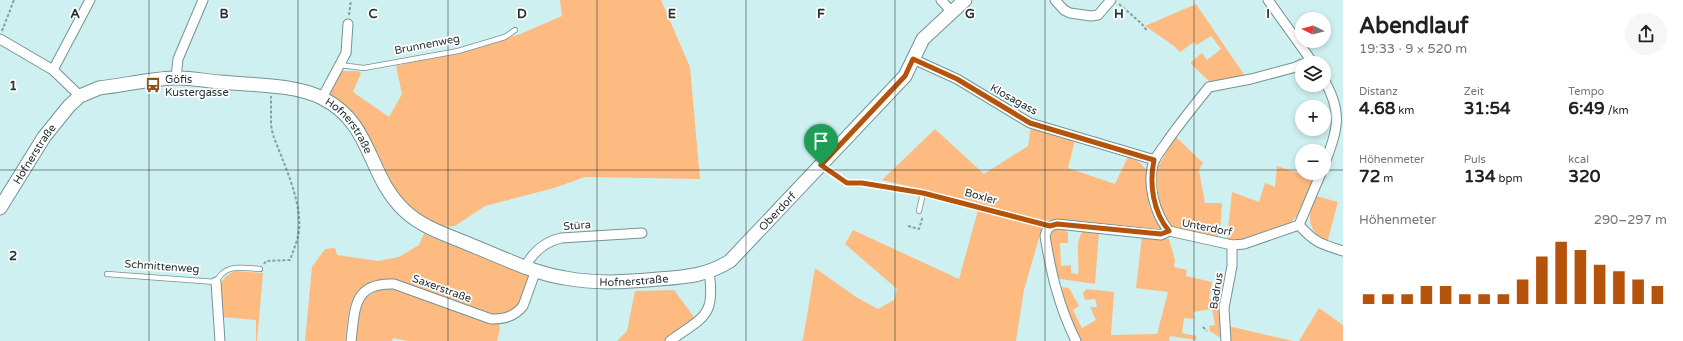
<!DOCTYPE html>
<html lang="de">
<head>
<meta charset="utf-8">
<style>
  :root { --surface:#fff; --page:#f6f6f6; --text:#202124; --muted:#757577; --accent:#b45309 }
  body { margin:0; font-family:"Varela Round",sans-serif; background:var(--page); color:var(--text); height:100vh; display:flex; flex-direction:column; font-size:15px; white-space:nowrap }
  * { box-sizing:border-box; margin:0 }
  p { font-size:13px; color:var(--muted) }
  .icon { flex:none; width:22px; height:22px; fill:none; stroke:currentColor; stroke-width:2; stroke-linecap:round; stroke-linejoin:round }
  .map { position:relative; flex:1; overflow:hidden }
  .drawer { display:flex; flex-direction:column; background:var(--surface); width:340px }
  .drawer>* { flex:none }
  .needle { width:26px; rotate:276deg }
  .buttons { position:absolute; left:1295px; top:12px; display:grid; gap:8px }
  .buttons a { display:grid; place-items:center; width:36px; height:36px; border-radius:50%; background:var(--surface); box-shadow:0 2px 6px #0003; font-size:20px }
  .pin { position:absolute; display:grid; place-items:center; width:34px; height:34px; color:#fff; margin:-41px -17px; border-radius:50% 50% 50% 0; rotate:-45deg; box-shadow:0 0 4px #0007 }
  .pin .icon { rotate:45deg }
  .round { display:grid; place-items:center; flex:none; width:42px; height:42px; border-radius:21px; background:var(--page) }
  .overview { display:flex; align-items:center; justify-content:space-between; height:68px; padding:0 16px }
  h1 { font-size:22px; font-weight:800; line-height:30px }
  .figures { display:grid; grid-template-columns:repeat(3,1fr); gap:6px; height:68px; padding:4px 16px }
  .figures div { display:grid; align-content:center }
  .figures b { font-size:17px; font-weight:800 }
  .figures small { font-size:11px; font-weight:400 }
  .figures p { font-size:11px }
  .chart { height:112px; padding:8px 16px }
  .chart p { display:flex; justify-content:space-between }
  .chart svg { width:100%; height:72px; margin-top:4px; stroke:var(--accent); stroke-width:6 }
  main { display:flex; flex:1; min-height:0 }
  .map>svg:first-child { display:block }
  .green { fill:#febb81 }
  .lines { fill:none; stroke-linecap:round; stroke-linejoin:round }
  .lane-casing { stroke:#749394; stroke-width:6 }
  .street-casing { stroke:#749394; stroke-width:11 }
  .secondary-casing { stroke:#749394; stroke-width:15 }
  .path { stroke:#869f9f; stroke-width:2; stroke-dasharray:3 2; stroke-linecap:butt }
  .lane { stroke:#fff; stroke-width:4.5 }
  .street { stroke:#fff; stroke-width:9 }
  .secondary { stroke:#fff; stroke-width:13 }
  .route-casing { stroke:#fff; stroke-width:8 }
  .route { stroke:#b45309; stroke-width:5 }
  .grid { fill:none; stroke:#253232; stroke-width:1; stroke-opacity:0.55 }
  .labels { text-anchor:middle; stroke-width:3.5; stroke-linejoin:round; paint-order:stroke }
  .street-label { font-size:11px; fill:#253232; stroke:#fff }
  .poi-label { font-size:11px; fill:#253232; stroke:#fff; text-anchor:start }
  .grid-label { font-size:13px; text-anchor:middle; font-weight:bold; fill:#253232; stroke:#fff; stroke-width:3.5; stroke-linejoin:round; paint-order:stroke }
</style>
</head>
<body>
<main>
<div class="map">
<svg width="1343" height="341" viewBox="0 0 1343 341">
  <rect width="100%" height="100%" fill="#cef0f1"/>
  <g class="green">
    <path d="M560 0H661L690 67 700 179 585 177 554 188 485 206 455 226 439 227 421 217 397 195 329 95C330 86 335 77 342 71H358L361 73 353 92 389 117 402 94 396 66 518 35 562 16Z"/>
    <path d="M1196 4 1245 76 1211 83 1191 64V62L1202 53 1207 60 1221 49 1211 36 1197 45 1194 42 1180 52 1174 46 1145 26Z"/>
    <path d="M1031 126 1075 140 1068 168 1115 184 1128 157 1139 162 1146 169 1149 206 1161 228 1160 231 1157 232 1050 220 1043 224 1024 290 1016 341H801L803 339 815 268 856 297 878 309 894 300 897 289 845 244 853 230 959 279 980 203 882 180 935 129 984 174 1028 146Z"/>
    <path d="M1175 136 1203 163 1199 170 1205 203H1222L1220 233 1216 238 1175 228 1167 221 1157 199 1156 171Z"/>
    <path d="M1277 166 1314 178 1297 216 1289 224 1244 239H1227L1232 192 1259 202 1265 183 1275 187Z"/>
    <path d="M1316 196 1338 202 1327 243C1306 228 1307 218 1316 196Z"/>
    <path d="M1063 229 1068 233V243H1060L1061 266 1071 265V273L1078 274C1080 261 1074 242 1083 231L1099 232 1095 284 1060 279 1057 276 1049 237 1054 230Z"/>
    <path d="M424 234 528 276 529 279C522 299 520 312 496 315L381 280C347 285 349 313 345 341H305L312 267 325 249 335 248 337 255 378 261 399 257 419 245Z"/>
    <path d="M1142 237 1169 239 1175 260 1174 267 1187 270 1186 276 1212 282 1209 299 1222 302 1220 315 1221 336 1219 337 1210 331 1209 326 1215 325 1212 309 1193 312 1194 319 1184 318 1182 333 1196 336 1197 340 1170 336 1169 341H1080L1066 316 1062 287 1069 288 1079 306 1073 310 1082 328 1096 320 1090 307H1097L1095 299 1085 300 1083 293 1086 289 1114 292 1111 335 1157 334 1168 292 1136 288Z"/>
    <path d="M235 271 263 273 257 341H256V320L222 317C220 296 213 281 235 271Z"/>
    <path d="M384 288 398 290 490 323 499 324 500 330 497 341H408L393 338 392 341H356C359 315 355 298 384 288Z"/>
    <path d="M674 290 697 321 668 341H617L627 331 635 291Z"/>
    <path d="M1319 308 1343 325V341H1299Z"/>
    <path d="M1228 326 1293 341H1228Z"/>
  </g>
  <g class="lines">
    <defs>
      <g id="lane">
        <path d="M340 65 364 68 458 51 505 37 515 30"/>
        <path d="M823 166 847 183H861L923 193"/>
        <path d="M919 211 923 193 1050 226"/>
        <path d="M107 274 216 282C226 263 241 268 260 269"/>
      </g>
      <g id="street">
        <path d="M941 0 952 12"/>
        <path d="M1055 0 1064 10 1070 13 1091 16 1098 15 1111 0"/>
        <path d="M1268 0 1313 63"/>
        <path d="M0 39 53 70 80 96"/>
        <path d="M913 59 957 79 1030 123 1155 160"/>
        <path d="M1302 64 1296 67 1251 79 1209 87C1194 106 1179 124 1166 143 1162 149 1157 155 1154 161 1146 183 1155 214 1169 231L1232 245 1244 244 1299 225 1321 173"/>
        <path d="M53 70 90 0"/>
        <path d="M176 78 178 59 203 0"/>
        <path d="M1324 80C1343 112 1338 131 1324 165"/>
        <path d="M322 98 346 53 348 24"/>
        <path d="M1299 225C1315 243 1321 244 1343 251"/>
        <path d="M525 267C533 252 544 242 561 238L642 233"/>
        <path d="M216 282 220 341"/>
        <path d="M351 341C355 309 353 282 394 284L491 319C504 319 514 317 523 306L536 270"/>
        <path d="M670 341C703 317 716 317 709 272"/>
        <path d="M1076 341C1059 307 1051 273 1045 236 1047 228 1049 226 1057 224L1161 235 1169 231"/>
        <path d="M1226 341 1224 308 1232 266V245"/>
      </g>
      <g id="secondary">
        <path id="s1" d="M0 208 44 137 69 106 80 96 99 88C124 85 149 79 174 78 189 77 205 81 220 82 251 85 294 84 322 98 373 123 367 176 405 211 423 228 448 235 471 245 501 257 533 273 565 278 597 284 626 282 658 279 685 277 706 276 730 261L905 76 923 39 965 0"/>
      </g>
    </defs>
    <use href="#lane" class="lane-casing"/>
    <use href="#street" class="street-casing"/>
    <use href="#secondary" class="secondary-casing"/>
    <g class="path">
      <path d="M1119 4 1142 24 1147 31"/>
      <path d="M349 15 351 0"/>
      <path d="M2 31 14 0"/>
      <path d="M908 226 919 229 923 216"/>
      <path d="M264 264 266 261 290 260C293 252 296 244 298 236 305 207 283 162 273 135L271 125V96"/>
      <path d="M1203 327 1207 331"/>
    </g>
    <use href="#lane" class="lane"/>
    <use href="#street" class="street"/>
    <use href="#secondary" class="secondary"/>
  </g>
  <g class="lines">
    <defs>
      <path id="route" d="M913 59 957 79 1030 123 1154 160C1149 184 1153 212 1169 231L1161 234 1057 224 1050 226 923 193 862 183H847L821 165 905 76Z"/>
    </defs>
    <use href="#route" class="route-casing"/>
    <use href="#route" class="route"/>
  </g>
  <path class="grid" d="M149 0V341M298 0V341M448 0V341M597 0V341M746 0V341M895 0V341M1045 0V341M1194 0V341M0 170H1302M1324 170H1343"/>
  <defs>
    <symbol id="bus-bare" viewBox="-9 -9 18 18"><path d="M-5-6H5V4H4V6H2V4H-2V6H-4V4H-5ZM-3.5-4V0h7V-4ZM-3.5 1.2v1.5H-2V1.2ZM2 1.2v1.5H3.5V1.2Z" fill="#8e5212" stroke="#fff" stroke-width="2.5" paint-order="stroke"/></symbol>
  </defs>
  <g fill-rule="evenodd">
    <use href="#bus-bare" x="142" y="74" width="22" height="22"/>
  </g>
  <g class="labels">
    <g class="street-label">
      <text transform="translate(427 44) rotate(-11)" y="4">Brunnenweg</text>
      <text transform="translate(1014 99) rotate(29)" y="4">Klosagass</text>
      <text dy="4" stroke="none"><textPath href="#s1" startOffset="424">Hofnerstraße</textPath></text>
      <text dy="4" stroke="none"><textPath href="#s1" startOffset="64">Hofnerstraße</textPath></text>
      <text transform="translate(981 196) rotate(15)" y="4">Boxler</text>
      <text dy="4" stroke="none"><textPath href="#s1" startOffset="939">Oberdorf</textPath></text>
      <text transform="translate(577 225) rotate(-4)" y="4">Stüra</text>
      <text transform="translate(1207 227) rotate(11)" y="4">Unterdorf</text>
      <text transform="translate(162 266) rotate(4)" y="4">Schmittenweg</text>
      <text dy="4" stroke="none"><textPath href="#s1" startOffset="771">Hofnerstraße</textPath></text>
      <text transform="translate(442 288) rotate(20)" y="4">Saxerstraße</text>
      <text transform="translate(1216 291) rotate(-81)" y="4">Badrus</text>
    </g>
    <g class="poi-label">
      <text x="165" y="83">Göfis<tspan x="165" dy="13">Kustergasse</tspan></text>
    </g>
  </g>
  <g class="grid-label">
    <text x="75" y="18">A</text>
    <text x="224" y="18">B</text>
    <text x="373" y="18">C</text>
    <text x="522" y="18">D</text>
    <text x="672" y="18">E</text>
    <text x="821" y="18">F</text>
    <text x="970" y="18">G</text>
    <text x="1119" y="18">H</text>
    <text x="1268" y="18">I</text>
    <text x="13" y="90">1</text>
    <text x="13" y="260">2</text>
  </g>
</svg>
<div class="buttons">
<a><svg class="needle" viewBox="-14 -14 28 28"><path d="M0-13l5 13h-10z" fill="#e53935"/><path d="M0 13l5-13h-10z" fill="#757577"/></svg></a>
<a><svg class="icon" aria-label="layers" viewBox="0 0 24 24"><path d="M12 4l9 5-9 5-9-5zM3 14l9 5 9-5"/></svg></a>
<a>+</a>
<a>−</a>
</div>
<div class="pin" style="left:821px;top:165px;background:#1e9e55"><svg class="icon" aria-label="arrive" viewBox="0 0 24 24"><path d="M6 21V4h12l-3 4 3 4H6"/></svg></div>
</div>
<section class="drawer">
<div class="overview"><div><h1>Abendlauf</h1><p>19:33 · 9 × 520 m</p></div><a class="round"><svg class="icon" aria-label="share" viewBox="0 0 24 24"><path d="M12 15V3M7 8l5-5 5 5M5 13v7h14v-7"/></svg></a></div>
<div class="figures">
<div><p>Distanz</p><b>4.68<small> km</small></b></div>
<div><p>Zeit</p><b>31:54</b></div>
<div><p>Tempo</p><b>6:49<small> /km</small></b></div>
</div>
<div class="figures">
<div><p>Höhenmeter</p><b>72<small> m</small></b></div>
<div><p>Puls</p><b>134<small> bpm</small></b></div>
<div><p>kcal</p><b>320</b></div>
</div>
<div class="chart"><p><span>Höhenmeter</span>290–297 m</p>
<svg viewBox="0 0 160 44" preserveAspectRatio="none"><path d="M5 44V38M15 44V38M25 44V38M35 44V33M45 44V33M55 44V38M65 44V38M75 44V38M85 44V29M95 44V15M105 44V6M115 44V11M125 44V20M135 44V24M145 44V29M155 44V33"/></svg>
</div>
</section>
</main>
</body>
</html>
